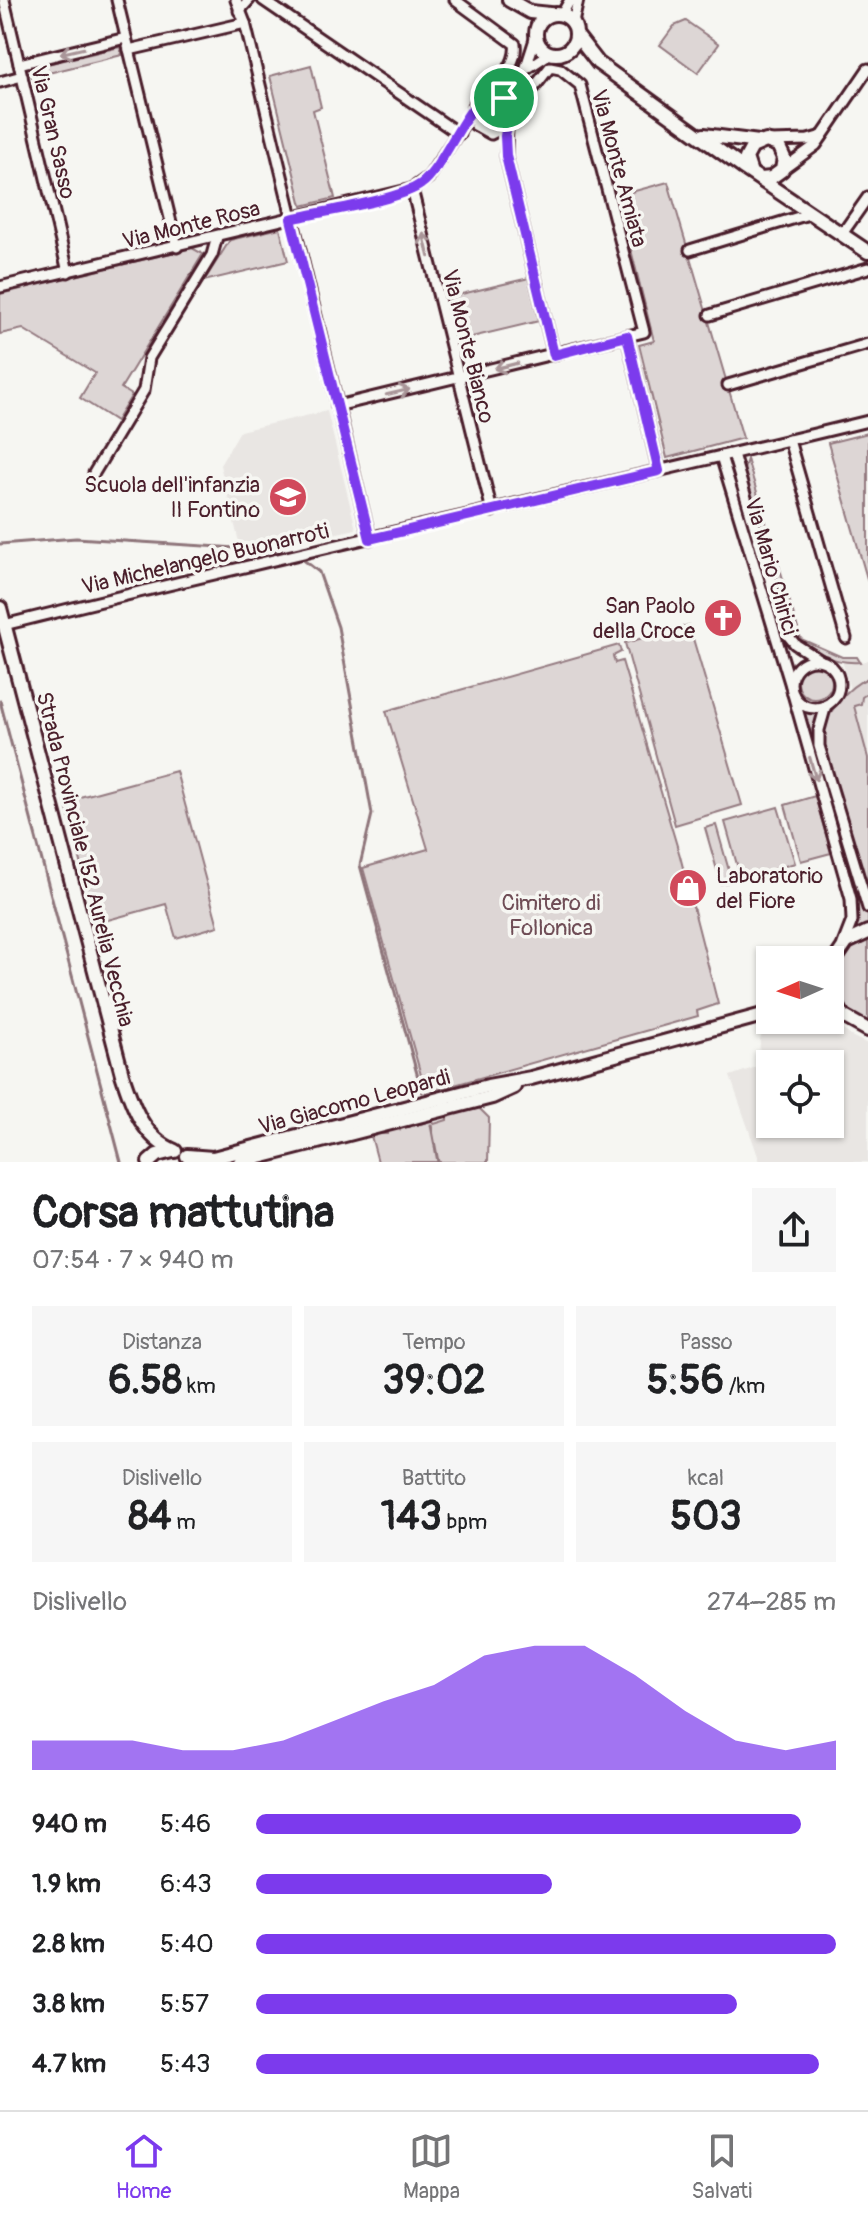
<!DOCTYPE html>
<html lang="it">
<head>
<meta charset="utf-8">
<style>
  :root { --surface:#fff; --page:#f6f6f6; --text:#202124; --muted:#757577; --line:#e0e0e0; --accent:#7c3aed }
  body { margin:0; font-family:Pangolin,sans-serif; background:var(--page); color:var(--text); height:100vh; display:flex; flex-direction:column; font-size:30px; white-space:nowrap }
  * { box-sizing:border-box; margin:0 }
  p { font-size:26px; color:var(--muted) }
  .icon { flex:none; width:44px; height:44px; fill:none; stroke:currentColor; stroke-width:2; stroke-linecap:round; stroke-linejoin:round }
  .map { position:relative; height:1162px; overflow:hidden }
  .details { display:flex; flex-direction:column; background:var(--surface); flex:1 }
  .details>* { flex:none }
  .needle { width:52px; rotate:267deg }
  .buttons { position:absolute; left:756px; top:946px; display:grid; gap:16px }
  .buttons a { display:grid; place-items:center; width:88px; height:88px; border-radius:0px; background:var(--surface); box-shadow:0 2px 6px #0004; font-size:40px }
  .pin { position:absolute; display:grid; place-items:center; width:68px; height:68px; color:#fff; margin:-34px; border:4px solid #fff; border-radius:50%; box-shadow:0 2px 8px #0007 }
  .round { display:grid; place-items:center; flex:none; width:84px; height:84px; border-radius:0px; background:var(--page) }
  .head { display:flex; align-items:center; justify-content:space-between; height:136px; padding:0 32px }
  h1 { font-size:44px; font-weight:700; line-height:60px }
  .figures { display:grid; grid-template-columns:repeat(3,1fr); gap:12px; height:136px; padding:8px 32px }
  .figures div { display:grid; align-content:center; border-radius:0px; background:var(--page); text-align:center }
  .figures b { font-size:40px; font-weight:700 }
  .figures small { font-size:22px; font-weight:400 }
  .figures p { font-size:22px }
  .chart { height:224px; padding:16px 32px }
  .chart p { display:flex; justify-content:space-between }
  .chart svg { width:100%; height:144px; margin-top:8px; fill:var(--accent); opacity:.7 }
  ul { padding:0 32px; list-style:none; font-size:26px }
  li { display:grid; grid-template-columns:128px 96px 1fr; align-items:center; height:60px }
  li i { height:20px; border-radius:10px; background:var(--accent) }
  .dock { display:flex; justify-content:space-around; align-items:center; height:112px; border-top:2px solid var(--line); background:var(--surface); font-size:22px; color:var(--muted) }
  .dock a { display:grid; justify-items:center; gap:4px }
  .dock .current { color:var(--accent) }
  .map>svg:first-child { display:block }
  .built { fill:#e9e6e3; fill-rule:evenodd }
  .green { fill:#ddd6d5; stroke:#947a80; stroke-width:2 }
  .lines { fill:none; stroke-linecap:round; stroke-linejoin:round }
  .stream { stroke:#8e747a; stroke-width:3 }
  .minor-casing { stroke:#4a1f2b; stroke-width:15 }
  .secondary-casing { stroke:#4a1f2b; stroke-width:18 }
  .minor { stroke:#f6f6f2; stroke-width:9 }
  .secondary { stroke:#f6f6f2; stroke-width:12 }
  .oneway { stroke:#a99598 }
  .route-casing { stroke:#fff; stroke-width:16 }
  .route { stroke:#7c3aed; stroke-width:10 }
  .labels { text-anchor:middle; stroke-width:7; stroke-linejoin:round; paint-order:stroke }
  .street-label { font-size:22px; fill:#4a1f2b; stroke:#f6f6f2 }
  .poi-label { font-size:22px; fill:#4a1f2b; stroke:#f6f6f2; text-anchor:end }
  .park-label { font-size:22px; fill:#6f4d56; stroke:#f6f6f2 }
</style>
</head>
<body>
<div class="map">
<svg width="868" height="1162" viewBox="0 0 868 1162">
  <rect width="100%" height="100%" fill="#f6f6f2"/>
  <filter id="ink" filterUnits="userSpaceOnUse"><feTurbulence type="fractalNoise" baseFrequency=".0125" numOctaves="2"/><feDisplacementMap in="SourceGraphic" scale="16" xChannelSelector="R" yChannelSelector="G"/><feConvolveMatrix kernelMatrix="1 2 1 2 8 2 1 2 1" color-interpolation-filters="sRGB"/></filter>
  <g filter="url(#ink)">
    <g class="built">
      <path d="M327 411 356 529 288 544 239 542 220 465 240 431Z"/>
      <path d="M841 656 857 657 861 662 868 660V758Z"/>
      <path d="M778 1020H830L851 1036 868 1044V1162H760L730 1076 759 1066 760 1039 765 1029ZM830 1064V1124H770V1064Z"/>
    </g>
    <g class="green">
      <path d="M686 21 719 44 698 73 660 45 674 26Z"/>
      <path d="M120 47 122 55 32 77 30 68Z"/>
      <path d="M311 65 321 107 313 110 335 198 302 206 270 76Z"/>
      <path d="M668 182 743 438 667 458 639 345 654 341 620 206V195Z"/>
      <path d="M280 228 288 261 204 281 230 240Z"/>
      <path d="M192 248 203 254 121 388 132 395 116 421 80 398 95 373 23 329 0 334V294Z"/>
      <path d="M529 278 539 321 459 340 449 297Z"/>
      <path d="M868 433V582L828 443Z"/>
      <path d="M747 459 801 639 842 657H857L860 662C836 664 806 652 791 633L743 473Z"/>
      <path d="M689 625 742 805 675 825 625 643Z"/>
      <path d="M619 645 621 652 613 656 615 663 622 661 680 856 718 1004 697 1011 698 1016 426 1093 363 868 428 849 386 711Z"/>
      <circle cx="815" cy="682" r="17"/>
      <path d="M868 678V693L862 697 861 704 854 706 868 758V897C859 865 821 760 823 734 826 712 848 686 868 678Z"/>
      <path d="M800 710 820 714 816 750 859 894 868 914V927L853 932 855 900Z"/>
      <path d="M176 771 218 926 176 938 166 904 97 923 65 801Z"/>
      <path d="M815 796 831 853 801 861 785 805Z"/>
      <path d="M778 807 795 863 741 879 725 822Z"/>
      <path d="M716 825 732 881 721 884 705 828Z"/>
      <path d="M868 938V1022C824 1006 827 955 868 938Z"/>
      <path d="M479 1108 489 1118 488 1162H378L370 1132 380 1129 382 1134H387V1128L396 1125 400 1130 402 1124 417 1120 418 1125 432 1120 434 1124 447 1120V1116Z"/>
    </g>
    <g class="lines">
      <g class="stream">
        <path d="M0 544 76 538 283 551"/>
        <path d="M301 558 319 572 338 627 372 814 360 865 422 1092"/>
        <path d="M0 701 121 1162"/>
        <path d="M431 1125 438 1162"/>
      </g>
      <defs>
        <g id="minor">
          <path d="M4 0 68 272"/>
          <path d="M117 0 177 247"/>
          <path d="M236 0 245 23 370 539"/>
          <path d="M263 0 459 134"/>
          <path d="M455 0 515 44C518 62 500 82 487 94"/>
          <path d="M239 11 249 0"/>
          <path d="M562 14 570 0"/>
          <path d="M573 23 578 0"/>
          <path d="M129 50 245 23"/>
          <path d="M19 64 126 38"/>
          <path d="M526 67 536 36"/>
          <path d="M0 82 22 76"/>
          <path d="M510 92 525 70 549 54"/>
          <path d="M494 94 508 103 511 114 507 126 491 134 475 125 473 106 483 95 512 87"/>
          <path d="M507 126 506 156 554 355"/>
          <path d="M770 141 808 140 822 136"/>
          <path d="M782 170 816 145 868 69"/>
          <path d="M412 189 492 511"/>
          <path d="M842 234 868 197"/>
          <path d="M690 250 812 213"/>
          <path d="M0 287 412 189 429 177 471 113"/>
          <path d="M710 315 868 268"/>
          <path d="M627 336 659 471"/>
          <path d="M728 385 868 344"/>
          <path d="M337 406 644 332 580 85 560 69 550 67 521 104 510 110"/>
          <path d="M789 440 846 638"/>
          <path d="M733 454 786 633 795 644 820 660"/>
          <path d="M721 456 791 686"/>
          <path d="M94 473 144 390 149 358 212 255 217 237"/>
          <path d="M4 625C291 553 581 491 868 421"/>
          <circle cx="815" cy="684" r="24"/>
          <path d="M793 694 851 899 852 921 843 944"/>
          <path d="M826 705 819 730V746L868 908"/>
        </g>
        <g id="secondary">
          <path d="M509 0 530 12 550 14"/>
          <circle cx="556" cy="34" r="20"/>
          <path d="M577 36 598 63 742 167 868 252"/>
          <path d="M704 135 759 142"/>
          <path d="M750 170 746 158 752 147 766 141 778 145 784 158 782 170 771 178 761 179"/>
          <path d="M0 608 122 1074C132 1105 143 1138 175 1151"/>
          <path d="M830 967 847 942 868 932"/>
          <path d="M830 993 843 1016 868 1030"/>
          <path d="M187 1156 213 1158 488 1086 531 1078 770 1013"/>
          <path d="M149 1162 157 1155 173 1151"/>
          <path d="M240 1162 492 1097 514 1087"/>
        </g>
      </defs>
      <use href="#minor" class="minor-casing"/>
      <use href="#secondary" class="secondary-casing"/>
      <use href="#minor" class="minor"/>
      <use href="#secondary" class="secondary"/>
    </g>
    <defs><path id="oneway-shaft" d="M-6 0H5M1.5-3L5.5 0L1.5 3" fill="none" stroke-width="1.6" stroke-linecap="round" stroke-linejoin="round" transform="scale(2)"/></defs>
    <g class="oneway">
      <use href="#oneway-shaft" transform="translate(72 51) rotate(167)"/>
      <use href="#oneway-shaft" transform="translate(426 245) rotate(-103)"/>
      <use href="#oneway-shaft" transform="translate(506 366) rotate(166)"/>
      <use href="#oneway-shaft" transform="translate(398 392) rotate(-13)"/>
      <use href="#oneway-shaft" transform="translate(813 769) rotate(74)"/>
    </g>
  </g>
  <g class="lines" filter="url(#ink)">
    <defs>
      <path id="route" d="M491 94 504 98 510 110 505 136 506 156 554 355 627 336 659 471 370 539 291 219C320 212 400 200 421 184 445 167 468 98 491 94Z"/>
    </defs>
    <use href="#route" class="route-casing"/>
    <use href="#route" class="route"/>
  </g>
  <defs>
    <symbol id="school-disc" viewBox="-11 -11 22 22"><circle r="9.5" fill="#d1495b" stroke="#f6f6f2"/><path d="M0-5L7-2L0 1L-7-2ZM-4 1L0 2.5L4 1V4Q0 6-4 4Z" fill="#fff"/></symbol>
    <symbol id="church-disc" viewBox="-11 -11 22 22"><circle r="9.5" fill="#d1495b" stroke="#f6f6f2"/><path d="M-1.2-6h2.4v3.5h3.3v2.4h-3.3V6h-2.4V-.1h-3.3v-2.4h3.3Z" fill="#fff"/></symbol>
    <symbol id="shop-disc" viewBox="-11 -11 22 22"><circle r="9.5" fill="#d1495b" stroke="#f6f6f2"/><path d="M-5-2.5h2.3a2.7 3.5 0 0 1 5.4 0H5L5.5 6h-11ZM-1.5-2.5h3a1.5 2.3 0 0 0-3 0Z" fill="#fff"/></symbol>
  </defs>
  <g fill-rule="evenodd">
    <use href="#school-disc" x="266" y="475" width="44" height="44"/>
    <use href="#church-disc" x="701" y="596" width="44" height="44"/>
    <use href="#shop-disc" x="666" y="866" width="44" height="44"/>
  </g>
  <g class="labels">
    <g class="street-label">
      <text transform="translate(54 132) rotate(77)" y="8">Via Gran Sasso</text>
      <text transform="translate(620 168) rotate(75)" y="8">Via Monte Amiata</text>
      <text transform="translate(191 224) rotate(-14)" y="8">Via Monte Rosa</text>
      <text transform="translate(469 346) rotate(76)" y="8">Via Monte Bianco</text>
      <text transform="translate(205 558) rotate(-13)" y="8">Via Michelangelo Buonarroti</text>
      <text transform="translate(772 566) rotate(74)" y="8">Via Mario Chirici</text>
      <text transform="translate(86 859) rotate(76)" y="8">Strada Provinciale 152 Aurelia Vecchia</text>
      <text transform="translate(354 1101) rotate(-15)" y="8">Via Giacomo Leopardi</text>
    </g>
    <g class="poi-label">
      <text x="260" y="492">Scuola dell'infanzia<tspan x="260" dy="25">Il Fontino</tspan></text>
      <text x="695" y="613">San Paolo<tspan x="695" dy="25">della Croce</tspan></text>
      <text x="716" y="883" text-anchor="start">Laboratorio<tspan x="716" dy="25">del Fiore</tspan></text>
    </g>
    <g class="park-label">
      <text x="551" y="910">Cimitero di<tspan x="551" dy="25">Follonica</tspan></text>
    </g>
  </g>
</svg>
<div class="buttons">
<a><svg class="needle" viewBox="-14 -14 28 28"><path d="M0-13l5 13h-10z" fill="#e53935"/><path d="M0 13l5-13h-10z" fill="#757577"/></svg></a>
<a><svg class="icon" aria-label="locate" viewBox="0 0 24 24"><circle cx="12" cy="12" r="6"/><path d="M12 2v4M12 18v4M2 12h4M18 12h4"/></svg></a>
</div>
<div class="pin" style="left:504px;top:98px;background:#1e9e55"><svg class="icon" aria-label="arrive" viewBox="0 0 24 24"><path d="M6 21V4h12l-3 4 3 4H6"/></svg></div>
</div>
<section class="details">
<div class="head"><div><h1>Corsa mattutina</h1><p>07:54 · 7 × 940 m</p></div><a class="round"><svg class="icon" aria-label="share" viewBox="0 0 24 24"><path d="M12 15V3M7 8l5-5 5 5M5 13v7h14v-7"/></svg></a></div>
<div class="figures">
<div><p>Distanza</p><b>6.58<small> km</small></b></div>
<div><p>Tempo</p><b>39:02</b></div>
<div><p>Passo</p><b>5:56<small> /km</small></b></div>
</div>
<div class="figures">
<div><p>Dislivello</p><b>84<small> m</small></b></div>
<div><p>Battito</p><b>143<small> bpm</small></b></div>
<div><p>kcal</p><b>503</b></div>
</div>
<div class="chart"><p><span>Dislivello</span>274–285 m</p>
<svg viewBox="0 0 160 44" preserveAspectRatio="none"><path d="M0 44V35L10 35L20 35L30 38L40 38L50 35L60 29L70 23L80 18L90 9L100 6L110 6L120 15L130 26L140 35L150 38L160 35V44z"/></svg>
</div>
<ul>
<li><b>940 m</b>5:46<i style="width:94%"></i></li>
<li><b>1.9 km</b>6:43<i style="width:51%"></i></li>
<li><b>2.8 km</b>5:40<i style="width:100%"></i></li>
<li><b>3.8 km</b>5:57<i style="width:83%"></i></li>
<li><b>4.7 km</b>5:43<i style="width:97%"></i></li>
</ul>
</section>
<nav class="dock">
<a class="current"><svg class="icon" aria-label="home" viewBox="0 0 24 24"><path d="M3 11l9-7 9 7M6 9v11h12V9"/></svg>Home</a>
<a><svg class="icon" aria-label="map" viewBox="0 0 24 24"><path d="M3 6l6-2 6 2 6-2v14l-6 2-6-2-6 2zM9 4v14M15 6v14"/></svg>Mappa</a>
<a><svg class="icon" aria-label="saved" viewBox="0 0 24 24"><path d="M7 4h10v16l-5-4-5 4z"/></svg>Salvati</a>
</nav>
</body>
</html>
